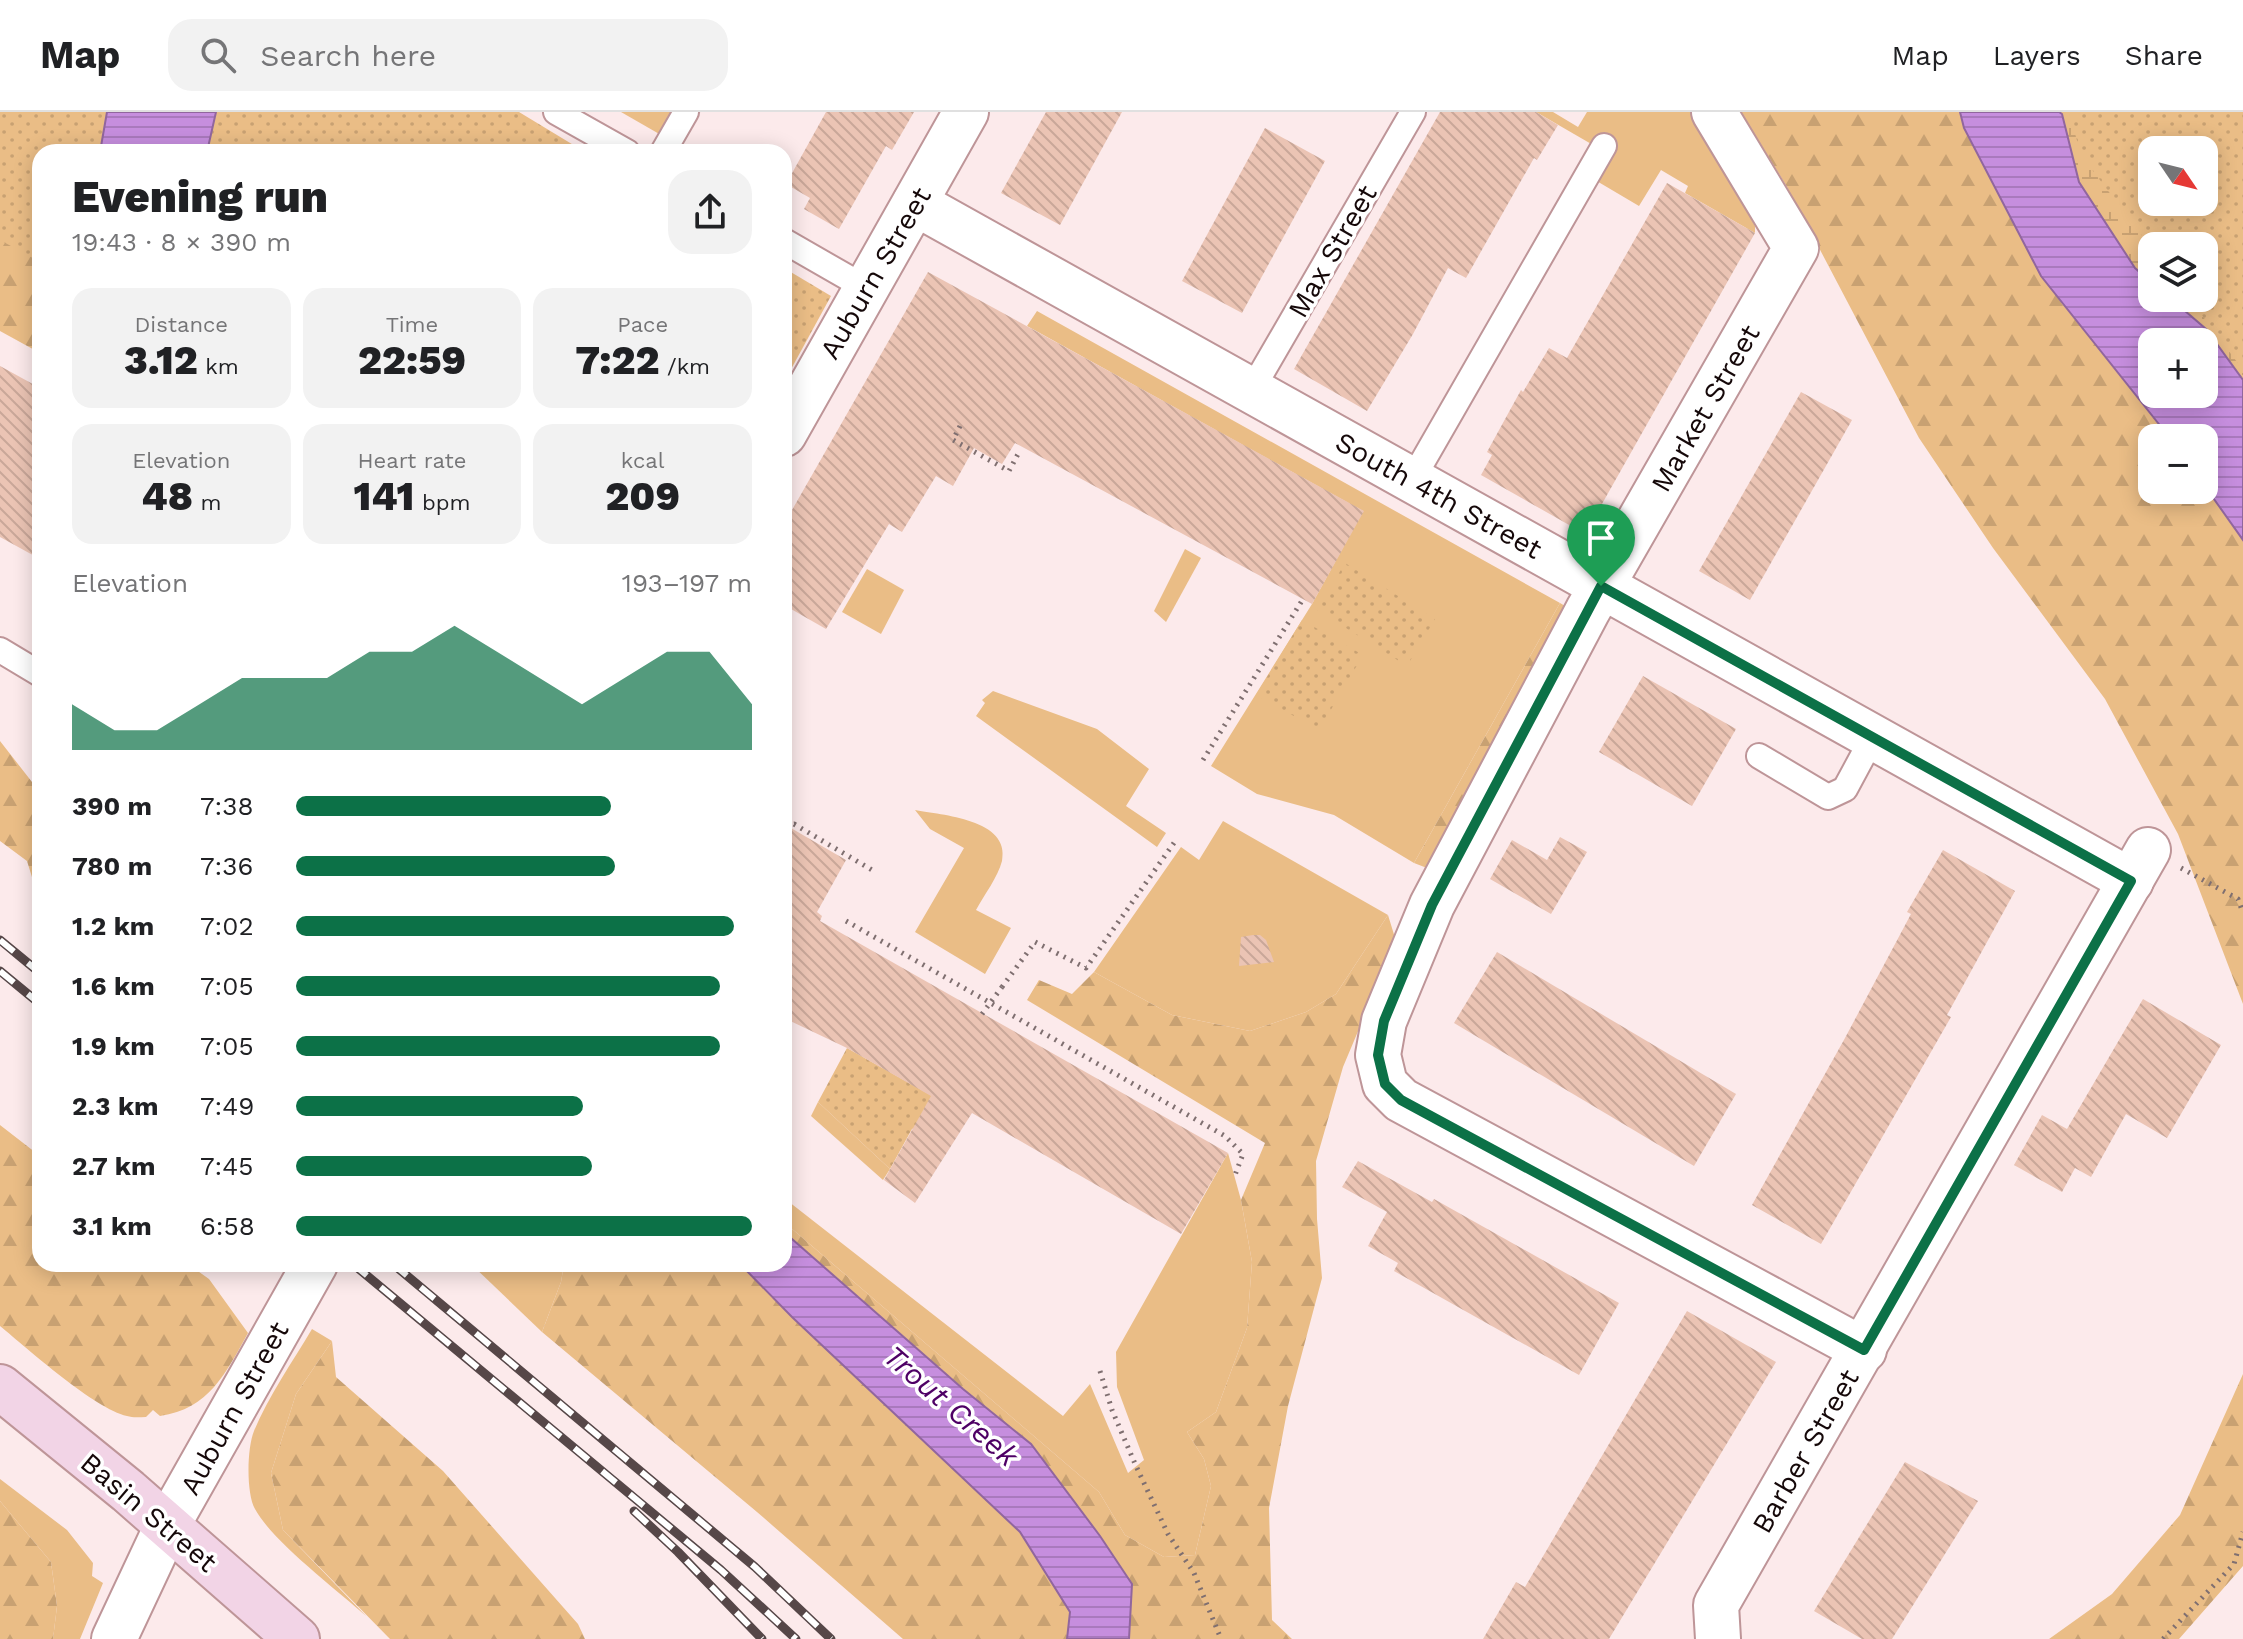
<!DOCTYPE html>
<html lang="en">
<head>
<meta charset="utf-8">
<style>
  :root { --surface:#fff; --page:#f2f2f2; --text:#202124; --muted:#757577; --line:#e0e0e0; --accent:#0c7147 }
  body { margin:0; font-family:"Work Sans",sans-serif; background:var(--page); color:var(--text); height:100vh; display:flex; flex-direction:column; font-size:30px; white-space:nowrap }
  * { box-sizing:border-box; margin:0 }
  p { font-size:26px; color:var(--muted) }
  .icon { flex:none; width:44px; height:44px; fill:none; stroke:currentColor; stroke-width:2; stroke-linecap:round; stroke-linejoin:round }
  .map { position:relative; flex:1; overflow:hidden }
  .side { position:absolute; left:32px; top:32px; width:760px; height:1128px; display:flex; flex-direction:column; background:var(--surface); border-radius:24px; box-shadow:0 4px 20px #0003 }
  .side>* { flex:none }
  .needle { width:52px; rotate:125deg }
  .fabs { position:absolute; left:2138px; top:24px; display:grid; gap:16px }
  .fabs a { display:grid; place-items:center; width:80px; height:80px; border-radius:16px; background:var(--surface); box-shadow:0 4px 20px #0003; font-size:40px }
  .pin { position:absolute; display:grid; place-items:center; width:68px; height:68px; color:#fff; margin:-82px -34px; border-radius:50% 50% 50% 0; rotate:-45deg; box-shadow:0 0 8px #0007 }
  .pin .icon { rotate:45deg }
  .round { display:grid; place-items:center; flex:none; width:84px; height:84px; border-radius:24px; background:var(--page) }
  .head { display:flex; align-items:center; justify-content:space-between; height:136px; padding:0 40px }
  h1 { font-size:44px; font-weight:800; line-height:60px }
  .figures { display:grid; grid-template-columns:repeat(3,1fr); gap:12px; height:136px; padding:8px 40px }
  .figures div { display:grid; align-content:center; border-radius:20px; background:var(--page); text-align:center }
  .figures b { font-size:40px; font-weight:800 }
  .figures small { font-size:22px; font-weight:400 }
  .figures p { font-size:22px }
  .chart { height:224px; padding:16px 40px }
  .chart p { display:flex; justify-content:space-between }
  .chart svg { width:100%; height:144px; margin-top:8px; fill:var(--accent); opacity:.7 }
  ul { padding:0 40px; list-style:none; font-size:26px }
  li { display:grid; grid-template-columns:128px 96px 1fr; align-items:center; height:60px }
  li i { height:20px; border-radius:10px; background:var(--accent) }
  header { display:flex; align-items:center; gap:48px; box-sizing:border-box; height:112px; padding:0 40px; background:var(--surface); border-bottom:2px solid var(--line) }
  header strong { font-size:38px }
  nav { display:flex; gap:44px; margin-inline-start:auto; font-size:28px }
  .search { width:560px; height:72px; background:var(--page); display:flex; align-items:center; gap:20px; box-sizing:border-box; padding:0 28px; border-radius:24px; color:var(--muted); font-size:30px }
  .map>svg:first-child { display:block }
  .grass { fill:#eabd86 }
  .forest { fill:url(#forest-firs) }
  .wetland { fill:url(#wetland-marsh) }
  .park { fill:url(#park-dots); fill-rule:evenodd }
  .water { fill:url(#water-rules); stroke:#91669e; stroke-width:2; fill-rule:evenodd }
  .building { fill:url(#building-back-hatch) }
  .lines { fill:none; stroke-linecap:round; stroke-linejoin:round }
  .service-casing { stroke:#be9598; stroke-width:28 }
  .minor-casing { stroke:#be9598; stroke-width:48 }
  .tertiary-casing { stroke:#be9598; stroke-width:48 }
  .secondary-casing { stroke:#be9598; stroke-width:48 }
  .path { stroke:#7f6f70; stroke-width:5; stroke-dasharray:2 6; stroke-linecap:butt }
  .service { stroke:#fff; stroke-width:24 }
  .minor { stroke:#fff; stroke-width:44 }
  .tertiary { stroke:#fff; stroke-width:44 }
  .secondary { stroke:#f2d4e6; stroke-width:44 }
  .rail-casing { stroke:#564748; stroke-width:9 }
  .rail { stroke:#fff; stroke-width:6; stroke-dasharray:18; stroke-linecap:butt }
  .path-bridge { stroke:#7f6f70; stroke-width:5; stroke-dasharray:2 6; stroke-linecap:butt }
  .route-casing { stroke:#fff; stroke-width:16 }
  .route { stroke:#0c7147; stroke-width:10 }
  .labels { text-anchor:middle; stroke-width:7; stroke-linejoin:round; paint-order:stroke }
  .street-label { font-size:28px; fill:#150809; stroke:#fff }
  .water-label { font-size:30px; font-style:italic; fill:#4e0065; stroke:#fff }
</style>
</head>
<body>
<header>
<strong>Map</strong>
<div class="search"><svg class="icon" aria-label="search" viewBox="0 0 24 24"><circle cx="10" cy="10" r="6"/><path d="M15 15l6 6"/></svg>Search here</div>
<nav><a>Map</a><a>Layers</a><a>Share</a></nav>
</header>
<div class="map">
<svg width="2243" height="1527" viewBox="0 0 2243 1527">
  <defs>
    <pattern id="forest-firs" width="22" height="20" patternUnits="userSpaceOnUse" patternTransform="scale(2)"><rect width="22" height="20" fill="#eabd86"/><path d="M5 1l3.5 6h-7zM16 11l3.5 6h-7z" fill="#c8a172"/></pattern>
    <pattern id="wetland-marsh" width="20" height="14" patternUnits="userSpaceOnUse" patternTransform="scale(2)"><rect width="20" height="14" fill="#eabd86"/><path d="M1 5h8M5 5V1M11 12h8M15 12V8" fill="none" stroke="#c8a172"/></pattern>
    <pattern id="park-dots" width="8" height="8" patternUnits="userSpaceOnUse" patternTransform="scale(2)"><rect width="8" height="8" fill="#eabd86"/><path d="M2 2h.1M6 6h.1" fill="none" stroke="#c8a172" stroke-width="1.8" stroke-linecap="round"/></pattern>
    <pattern id="water-rules" width="6" height="5" patternUnits="userSpaceOnUse" patternTransform="scale(2)"><rect width="6" height="5" fill="#c68ede"/><path d="M0 2.5h6" fill="none" stroke="#a979bd"/></pattern>
    <pattern id="building-back-hatch" width="6" height="6" patternUnits="userSpaceOnUse" patternTransform="scale(2)"><rect width="6" height="6" fill="#ebc4b4"/><path d="M-1 5l2 2M0 0l6 6M5-1l2 2" fill="none" stroke="#c9a799"/></pattern>
  </defs>
  <rect width="100%" height="100%" fill="#fceaeb"/>
  <g class="grass">
    <path d="M621 0H674L661 23Z"/>
    <path d="M1536 0H1553L1578 15 1587 0H1692L1755 114V121L1685 81 1688 74 1661 58 1639 94 1595 68 1593 33Z"/>
    <path d="M1037 199 1560 491 1414 751 1334 703 1257 682 1211 654 1312 492 1363 399 1027 214Z"/>
    <path d="M1185 437 1201 446 1166 510 1154 499Z"/>
    <path d="M867 457 904 478 881 522 842 500Z"/>
    <path d="M993 579 1097 617 1149 657 1126 694 1166 721 1157 735 976 604 985 591 982 588Z"/>
    <path d="M915 698C941 703 1011 707 1002 749 998 765 984 783 976 798L1011 816 985 862 915 820 964 736 930 717Z"/>
    <path d="M1223 709 1388 803 1336 882 1306 900 1250 919 1172 903 1094 860 1181 735 1199 748Z"/>
    <path d="M818 990 890 1057 883 1068 811 1004Z"/>
    <path d="M1228 1041 1241 1088 1252 1150 1247 1216 1216 1300 1187 1320 1204 1347 1211 1374 1195 1443 1164 1445 1125 1423 1099 1380 784 1110V1086L1063 1304 1090 1272 1128 1361 1144 1348 1117 1275 1116 1240Z"/>
    <path d="M471 1152H564L561 1170 542 1220Z"/>
    <path d="M312 1217 332 1229 296 1282 271 1361 283 1418 366 1504C336 1477 273 1430 255 1397 246 1381 247 1336 254 1319 268 1285 293 1249 312 1217Z"/>
    <path d="M0 1367 67 1418 93 1451 92 1464 103 1471 80 1527H53L57 1494 51 1450 0 1389Z"/>
  </g>
  <g class="forest">
    <path d="M1741 0H1960L1964 16 2170 326H2152V378H2204V373L2243 428V892L2178 722 2105 587 1993 436 1919 326 1787 75Z"/>
    <path d="M40 40V241L0 219V73Z"/>
    <path d="M1560 491 1570 497 1491 643 1427 756 1414 751Z"/>
    <path d="M0 629 32 670 40 697V791L27 749 0 729Z"/>
    <path d="M1388 803 1396 829 1343 955 1316 1049 1317 1107 1322 1166 1288 1294 1269 1396 1272 1508 1292 1527H1129L1132 1472 1100 1424 1031 1332 963 1277 784 1120V1110L1099 1380 1125 1423 1164 1445 1195 1443 1211 1374 1204 1347 1187 1320 1216 1300 1247 1216 1252 1150 1241 1088 1265 1031 1027 888 1039 868 1072 882 1094 860 1172 903 1250 919 1306 900 1336 882Z"/>
    <path d="M0 1013 40 1044V1152H188L209 1167 248 1221C226 1261 209 1297 160 1304L153 1298 146 1305C140 1305 133 1306 127 1304 95 1297 28 1237 0 1214Z"/>
    <path d="M564 1152H740L792 1205 1020 1420 1070 1500 1067 1527H903L757 1400 542 1220 561 1170Z"/>
    <path d="M332 1229 336 1265 443 1359 578 1512 585 1527H390L283 1418 271 1361 296 1282Z"/>
    <path d="M2243 1262V1454L2179 1527H2049L2112 1482 2180 1403Z"/>
    <path d="M0 1389 51 1450 57 1494 53 1527H0Z"/>
  </g>
  <path class="wetland" d="M2059 0H2133L2152 90H2171L2243 180V268L2206 217 2170 186H2204V134H2152V171L2135 156 2079 70 2062 2Z"/>
  <g class="park">
    <path d="M0 0H519L585 40H40V150L0 128Z"/>
    <path d="M2069 0H2243V258L2189 186H2204V134H2152V137L2081 43ZM2204 38V90H2152V38Z"/>
    <path d="M784 156 831 184 784 270Z"/>
    <path d="M1345 451 1435 507 1407 554 1317 498Z"/>
    <path d="M1302 508 1363 543 1319 618 1256 583Z"/>
    <path d="M847 936 959 999 912 1017 890 1057 818 990Z"/>
  </g>
  <g class="water">
    <path d="M107 0H216L207 40H100Z"/>
    <path d="M1960 0H2059L2062 2 2079 70 2135 156 2152 171V186H2170L2206 217 2243 268V428L2204 373V326H2170L2041 164 1964 16ZM2204 230V282H2152V230Z"/>
    <path d="M784 1120 963 1277 1031 1332 1100 1424 1132 1472 1129 1527H1067L1070 1500 1020 1420 792 1205 740 1152H784Z"/>
  </g>
  <g class="building">
    <path d="M826 0H914L892 38 886 34 839 117 804 97 810 86 786 72Z"/>
    <path d="M1046 0H1122L1060 113 1001 81Z"/>
    <path d="M1440 0H1536L1558 13 1537 48 1534 46 1466 166 1448 156 1413 222 1367 299 1294 257Z"/>
    <path d="M1265 16 1325 49 1242 201 1182 169Z"/>
    <path d="M1667 71 1755 121 1585 422 1481 363 1492 343 1487 340 1521 278 1523 280 1549 236 1567 246Z"/>
    <path d="M928 160 1364 399 1312 492 1015 331 1002 352 974 336 953 374 936 364 902 420 889 412 826 517 784 493V412Z"/>
    <path d="M0 254 40 276V447L0 425Z"/>
    <path d="M1801 280 1852 308 1750 488 1699 459Z"/>
    <path d="M1643 564 1736 617 1692 694 1599 640Z"/>
    <path d="M784 712 846 748 817 800 822 804 820 809 1228 1041 1181 1122 972 1001 915 1091 884 1068 931 984 847 936 784 906Z"/>
    <path d="M1560 725 1587 740 1551 802 1490 767 1512 728 1547 748Z"/>
    <path d="M1943 738 2015 779 1947 903 1951 905 1821 1132 1752 1093 1845 926 1911 802 1907 800Z"/>
    <path d="M1253 823H1260L1266 828 1274 850 1239 854 1241 825Z"/>
    <path d="M1497 840 1736 982 1694 1054 1454 911Z"/>
    <path d="M2143 887 2221 933 2167 1026 2126 1002 2091 1065 2075 1056 2062 1080 2014 1053 2042 1003 2067 1017Z"/>
    <path d="M1358 1049 1432 1090 1434 1087 1619 1191 1579 1263 1394 1159 1398 1151 1368 1134 1387 1100 1342 1075Z"/>
    <path d="M1687 1199 1776 1250 1609 1527H1483L1516 1470 1525 1475Z"/>
    <path d="M1905 1350 1978 1389 1892 1527H1862L1814 1499Z"/>
  </g>
  <g class="lines">
    <defs>
      <g id="service">
        <path d="M556 0 627 40"/>
        <path d="M663 40 686 0"/>
        <path d="M784 129 866 176"/>
        <path d="M1251 279 1413 0"/>
        <path d="M1412 368 1604 34"/>
        <path d="M0 538 40 562"/>
        <path d="M1759 644 1828 685 1845 677 1873 625"/>
      </g>
      <g id="minor">
        <path d="M1714 0 1796 136 1588 498 1432 793 1384 909 1378 943 1385 972 1401 988 1864 1238"/>
        <path d="M915 91 2131 769"/>
        <path d="M1718 1527 1716 1493 2148 738"/>
      </g>
      <g id="tertiary">
        <path d="M784 322 966 0"/>
        <path d="M114 1527 167 1414 315 1152"/>
      </g>
      <path id="secondary" d="M0 1275 128 1379 297 1527"/>
    </defs>
    <use href="#service" class="service-casing"/>
    <use href="#minor" class="minor-casing"/>
    <use href="#tertiary" class="tertiary-casing"/>
    <use href="#secondary" class="secondary-casing"/>
    <g class="path">
      <path d="M960 314 953 328 1009 359 1018 342"/>
      <path d="M1203 648 1303 487"/>
      <path d="M786 713 794 712 872 758"/>
      <path d="M2181 756 2238 787 2243 801"/>
      <path d="M846 809 1225 1024 1243 1042 1235 1063"/>
      <path d="M1002 875 1035 830 1086 856 1176 728"/>
      <path d="M1100 1259 1112 1298 1136 1354 1168 1422 1194 1461 1221 1527"/>
      <path d="M2163 1527 2234 1452 2243 1420"/>
    </g>
    <use href="#service" class="service"/>
    <use href="#minor" class="minor"/>
    <use href="#tertiary" class="tertiary"/>
    <use href="#secondary" class="secondary"/>
    <defs>
      <g id="rail">
        <path d="M0 828 40 861"/>
        <path d="M0 859 40 892"/>
        <path d="M353 1152 721 1458 796 1527"/>
        <path d="M393 1152 755 1455 831 1527"/>
        <path d="M634 1399 678 1440 762 1527"/>
      </g>
    </defs>
    <use href="#rail" class="rail-casing"/>
    <use href="#rail" class="rail"/>
    <path class="path-bridge" d="M982 902 1002 875"/>
  </g>
  <g class="lines">
    <defs>
      <path id="route" d="M1601 474 2131 769 1864 1238 1401 988 1385 972 1378 943 1384 909 1432 793Z"/>
    </defs>
    <use href="#route" class="route-casing"/>
    <use href="#route" class="route"/>
  </g>
  <g class="labels">
    <g class="street-label">
      <text transform="translate(1332 139) rotate(-60)" y="10">Max Street</text>
      <text transform="translate(875 161) rotate(-60)" y="10">Auburn Street</text>
      <text transform="translate(1705 296) rotate(-60)" y="10">Market Street</text>
      <text transform="translate(1439 383) rotate(29)" y="10">South 4th Street</text>
      <text transform="translate(234 1296) rotate(-61)" y="10">Auburn Street</text>
      <text transform="translate(1805 1339) rotate(-60)" y="10">Barber Street</text>
      <text transform="translate(149 1400) rotate(40)" y="10">Basin Street</text>
    </g>
    <g class="water-label">
      <text transform="translate(951 1294) rotate(41)" y="10">Trout Creek</text>
    </g>
  </g>
</svg>
<div class="fabs">
<a><svg class="needle" viewBox="-14 -14 28 28"><path d="M0-13l5 13h-10z" fill="#e53935"/><path d="M0 13l5-13h-10z" fill="#757577"/></svg></a>
<a><svg class="icon" aria-label="layers" viewBox="0 0 24 24"><path d="M12 4l9 5-9 5-9-5zM3 14l9 5 9-5"/></svg></a>
<a>+</a>
<a>−</a>
</div>
<div class="pin" style="left:1601px;top:474px;background:#1e9e55"><svg class="icon" aria-label="arrive" viewBox="0 0 24 24"><path d="M6 21V4h12l-3 4 3 4H6"/></svg></div>
<section class="side">
<div class="head"><div><h1>Evening run</h1><p>19:43 · 8 × 390 m</p></div><a class="round"><svg class="icon" aria-label="share" viewBox="0 0 24 24"><path d="M12 15V3M7 8l5-5 5 5M5 13v7h14v-7"/></svg></a></div>
<div class="figures">
<div><p>Distance</p><b>3.12<small> km</small></b></div>
<div><p>Time</p><b>22:59</b></div>
<div><p>Pace</p><b>7:22<small> /km</small></b></div>
</div>
<div class="figures">
<div><p>Elevation</p><b>48<small> m</small></b></div>
<div><p>Heart rate</p><b>141<small> bpm</small></b></div>
<div><p>kcal</p><b>209</b></div>
</div>
<div class="chart"><p><span>Elevation</span>193–197 m</p>
<svg viewBox="0 0 160 44" preserveAspectRatio="none"><path d="M0 44V30L10 38L20 38L30 30L40 22L50 22L60 22L70 14L80 14L90 6L100 14L110 22L120 30L130 22L140 14L150 14L160 30V44z"/></svg>
</div>
<ul>
<li><b>390 m</b>7:38<i style="width:69%"></i></li>
<li><b>780 m</b>7:36<i style="width:70%"></i></li>
<li><b>1.2 km</b>7:02<i style="width:96%"></i></li>
<li><b>1.6 km</b>7:05<i style="width:93%"></i></li>
<li><b>1.9 km</b>7:05<i style="width:93%"></i></li>
<li><b>2.3 km</b>7:49<i style="width:63%"></i></li>
<li><b>2.7 km</b>7:45<i style="width:65%"></i></li>
<li><b>3.1 km</b>6:58<i style="width:100%"></i></li>
</ul>
</section>
</div>
</body>
</html>
